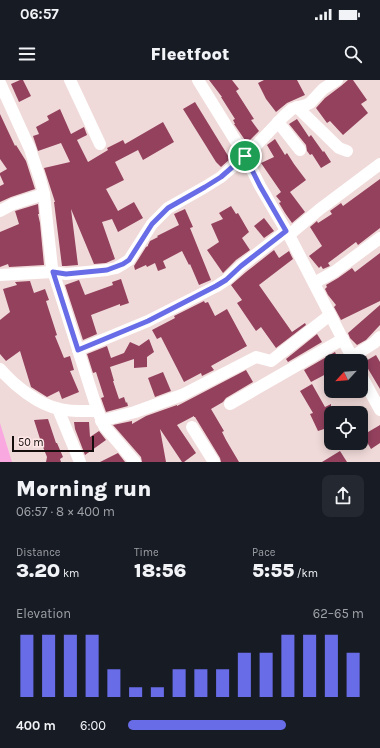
<!DOCTYPE html>
<html lang="en">
<head>
<meta charset="utf-8">
<style>
  :root { --surface:#171b24; --page:#242831; --text:#f1f3f6; --muted:#9ea1a6; --accent:#686de7 }
  body { margin:0; font-family:Karla,sans-serif; background:var(--page); color:var(--text); height:100vh; display:flex; flex-direction:column; font-size:15px; white-space:nowrap }
  * { box-sizing:border-box; margin:0 }
  p { font-size:13px; color:var(--muted) }
  .icon { flex:none; width:22px; height:22px; fill:none; stroke:currentColor; stroke-width:2; stroke-linecap:round; stroke-linejoin:round }
  .map { position:relative; height:382px; overflow:hidden }
  .panel { display:flex; flex-direction:column; background:var(--surface); flex:1 }
  .panel>* { flex:none }
  .needle { width:26px; rotate:244deg }
  .tools { position:absolute; left:324px; top:274px; display:grid; gap:8px }
  .tools a { display:grid; place-items:center; width:44px; height:44px; border-radius:8px; background:var(--surface); box-shadow:0 2px 10px #0003; font-size:20px }
  .scale { position:absolute; left:12px; bottom:10px; width:82px; box-sizing:border-box; padding-left:4px; border:2px solid #140d0d; border-top:0; font-size:11px; line-height:14px; white-space:nowrap; color:#140d0d; -webkit-text-stroke:3px #fee7e6; paint-order:stroke }
  .pin { position:absolute; display:grid; place-items:center; width:34px; height:34px; color:#fff; margin:-17px; border:2px solid #fff; border-radius:50%; box-shadow:0 1px 4px #0007 }
  .round { display:grid; place-items:center; flex:none; width:42px; height:42px; border-radius:8px; background:var(--page) }
  .overview { display:flex; align-items:center; justify-content:space-between; height:68px; padding:0 16px }
  h1 { font-size:22px; font-weight:800; line-height:30px }
  .metrics { display:grid; grid-template-columns:repeat(3,1fr); gap:6px; height:68px; padding:4px 16px }
  .metrics div { display:grid; align-content:center }
  .metrics b { font-size:20px; font-weight:800 }
  .metrics small { font-size:11px; font-weight:400 }
  .metrics p { font-size:11px }
  .chart { height:112px; padding:8px 16px }
  .chart p { display:flex; justify-content:space-between }
  .chart svg { width:100%; height:72px; margin-top:4px; stroke:var(--accent); stroke-width:6 }
  ul { padding:0 16px; list-style:none; font-size:13px }
  li { display:grid; grid-template-columns:64px 48px 1fr; align-items:center; height:30px }
  li i { height:10px; border-radius:5px; background:var(--accent) }
  .status { display:flex; justify-content:space-between; align-items:center; height:28px; padding:0 20px; background:var(--surface); direction:ltr }
  .status svg { height:11px; fill:currentColor }
  header { display:flex; justify-content:space-between; align-items:center; height:52px; padding:0 16px; background:var(--surface); font-size:18px; font-weight:800 }
  .map>svg:first-child { display:block }
  .water { fill:#faa9e0 }
  .building { fill:#94415e }
  .lines { fill:none; stroke-linecap:round; stroke-linejoin:round }
  .minor { stroke:#fff; stroke-width:12 }
  .route-casing { stroke:#fff; stroke-width:8 }
  .route { stroke:#686de7; stroke-width:5 }
</style>
</head>
<body>
<div class="status"><b>06:57</b><svg viewBox="0 0 49 12"><path d="M0 12V9h3v3zM5 12V6h3v6zM10 12V3h3v9zM15 12V0h3v12zM26 1h20v11H26zM47 4h2v5h-2z"/></svg></div>
<header><svg class="icon" aria-label="menu" viewBox="0 0 24 24"><path d="M4 6h16M4 12h16M4 18h16"/></svg>Fleetfoot<svg class="icon" aria-label="search" viewBox="0 0 24 24"><circle cx="10" cy="10" r="6"/><path d="M15 15l6 6"/></svg></header>
<div class="map">
<svg width="380" height="382" viewBox="0 0 380 382">
  <rect width="100%" height="100%" fill="#f0dad9"/>
  <path class="water" d="M0 343 12 382H0Z"/>
  <g class="building">
    <path d="M20 0H23L31 16 19 22 11 4Z"/>
    <path d="M209 0H232L239 9 236 11 254 39 251 40 259 51 247 63 234 44H235L233 40 235 39 221 17H222Z"/>
    <path d="M264 0H297L305 15 287 23 276 32 266 19 258 3Z"/>
    <path d="M348 0H353L367 20 361 24 368 33 343 55 330 41 327 43 316 28 325 18 341 6Z"/>
    <path d="M195 22 230 79 221 87 216 82 183 29Z"/>
    <path d="M60 29 71 54 84 47 87 55 77 60 88 82 108 70 107 68 123 60 125 64 163 42 174 62 143 80 138 70 115 82 124 100 106 109 118 131 134 122 143 138 118 152 112 139 102 142 115 179 106 183 94 184 71 129 78 185 66 186H62L54 122H55L44 88 70 82 61 63 38 71 33 56 39 54 36 47 49 40 47 36Z"/>
    <path d="M0 34 15 66 16 65 26 81 35 109 11 117 0 122V106L4 104 0 95V93L7 89 0 79Z"/>
    <path d="M297 39 309 57 311 55 323 72 324 71 331 82 321 88 312 74 310 75 307 71 306 65 289 44Z"/>
    <path d="M275 59 285 75 287 73 294 84 306 100 290 112 305 132 292 143 285 133 279 123 281 122 276 116 281 112 261 83 274 77 267 65Z"/>
    <path d="M380 99V148L358 165 356 162 328 183 330 186 323 189 321 186 319 188 309 176 322 166 310 147 317 141 318 143 332 134 330 131 341 123 343 126Z"/>
    <path d="M38 124 39 134H38L40 143 44 185 9 187 8 184 0 187V152L19 144 15 131Z"/>
    <path d="M231 126 236 134 238 133 249 152 242 158 250 170 236 180 223 193 207 170 219 162 211 144 223 139 219 133Z"/>
    <path d="M185 129 193 147 190 148 211 200 199 205 190 184 189 185 182 171 163 181 166 188 158 191 155 183 147 187 146 185 135 190 134 186 146 167 148 166V165L150 161 158 157 157 156 179 145 174 134Z"/>
    <path d="M264 138 274 151 264 158 254 146Z"/>
    <path d="M274 170 279 178 289 171 293 179 259 205 292 252 305 243 306 245 276 268 261 247 256 251 237 223 242 220 231 205 246 192Z"/>
    <path d="M380 173V221L341 240 334 227 336 225 328 215 325 209 327 207 326 205 338 198 352 188 355 192Z"/>
    <path d="M121 199 129 223 120 226V224L91 235 97 254 83 260 65 205 79 200 85 215 113 205 112 202Z"/>
    <path d="M30 201 34 213 45 209 49 220 46 221 57 255 55 256 64 278 70 276 74 290 70 291 79 312 62 319 59 311 47 317 31 307 20 271 6 281 0 274V240L10 232 3 209 17 205 15 202Z"/>
    <path d="M204 221 205 223 208 222 215 236 227 229 247 266 211 286 214 290 202 296 201 293 184 302 161 257 157 259 152 250 175 238 174 236Z"/>
    <path d="M380 225V245L366 260 357 265 350 258 348 253Z"/>
    <path d="M317 254 322 262 288 282 286 279Z"/>
    <path d="M149 259 154 272 147 277V287L134 288V279L110 287 114 301H113L119 319 124 317 126 323 127 322 128 326 106 332 101 318 104 317 96 292 93 293 87 274 107 266 111 278 124 273 130 262 139 266Z"/>
    <path d="M335 272 339 281H331V290L328 293 311 302 304 290Z"/>
    <path d="M376 275 380 282V309L364 282Z"/>
    <path d="M246 290 253 302 226 318 223 322 211 329 224 351 222 352 226 360 239 382H221L220 378 195 337H194V336L177 345 196 373 184 382H182L160 349 166 382H142L141 377 113 345 132 341V344L146 336 177 325V326Z"/>
    <path d="M163 292 171 311 155 317 148 298Z"/>
    <path d="M312 304 325 327 331 324V366L324 349 318 351 310 334 313 333 300 311Z"/>
    <path d="M48 339 56 363H57L63 377 60 379 61 382H46L47 377 41 362 34 340Z"/>
    <path d="M74 342H89L90 357 99 351 106 360 85 375 75 349Z"/>
    <path d="M380 345V363L371 369 363 355Z"/>
    <path d="M340 371 347 382H322Z"/>
    <path d="M118 373 125 382H100Z"/>
  </g>
  <g class="lines">
    <g class="minor">
      <path d="M70 0 100 64"/>
      <path d="M198 0 245 76 260 106 291 159 354 281"/>
      <path d="M0 3 30 69 40 99 44 114 52 188 97 329 104 346 135 382"/>
      <path d="M297 27 339 68 347 71"/>
      <path d="M278 42 300 70"/>
      <path d="M0 131 13 124 44 114"/>
      <path d="M289 155 320 129 380 84"/>
      <path d="M0 195 53 192 66 194 97 191 107 190 116 188 123 184 129 180 152 144 168 128 205 107 221 97 251 71 284 36 292 29 306 25 310 23 323 9 337 0"/>
      <path d="M314 203 334 192 380 158"/>
      <path d="M78 270 148 241 217 206 226 200 241 186 286 151"/>
      <path d="M352 277 374 263 380 257"/>
      <path d="M0 289C14 305 38 325 60 329 72 332 85 331 97 331"/>
      <path d="M361 295 380 330"/>
      <path d="M230 324 343 259"/>
      <path d="M58 329 80 382"/>
      <path d="M101 341 135 332 182 315 256 277 271 281 330 235"/>
      <path d="M192 347 214 382"/>
    </g>
  </g>
  <g class="lines">
    <defs>
      <path id="route" d="M245 76 260 106 286 151 241 186 226 200 216 206 148 241 78 270 53 192 66 194 107 190 123 184 129 180 152 144 168 128 205 107 221 97Z"/>
    </defs>
    <use href="#route" class="route-casing"/>
    <use href="#route" class="route"/>
  </g>
</svg>
<div class="tools">
<a><svg class="needle" viewBox="-14 -14 28 28"><path d="M0-13l5 13h-10z" fill="#e53935"/><path d="M0 13l5-13h-10z" fill="#9ea1a6"/></svg></a>
<a><svg class="icon" aria-label="locate" viewBox="0 0 24 24"><circle cx="12" cy="12" r="6"/><path d="M12 2v4M12 18v4M2 12h4M18 12h4"/></svg></a>
</div>
<div class="scale">50 m</div>
<div class="pin" style="left:245px;top:76px;background:#1e9e55"><svg class="icon" aria-label="arrive" viewBox="0 0 24 24"><path d="M6 21V4h12l-3 4 3 4H6"/></svg></div>
</div>
<section class="panel">
<div class="overview"><div><h1>Morning run</h1><p>06:57 · 8 × 400 m</p></div><a class="round"><svg class="icon" aria-label="share" viewBox="0 0 24 24"><path d="M12 15V3M7 8l5-5 5 5M5 13v7h14v-7"/></svg></a></div>
<div class="metrics">
<div><p>Distance</p><b>3.20<small> km</small></b></div>
<div><p>Time</p><b>18:56</b></div>
<div><p>Pace</p><b>5:55<small> /km</small></b></div>
</div>
<div class="chart"><p><span>Elevation</span>62–65 m</p>
<svg viewBox="0 0 160 44" preserveAspectRatio="none"><path d="M5 44V6M15 44V6M25 44V6M35 44V6M45 44V27M55 44V38M65 44V38M75 44V27M85 44V27M95 44V27M105 44V17M115 44V17M125 44V6M135 44V6M145 44V6M155 44V17"/></svg>
</div>
<ul>
<li><b>400 m</b>6:00<i style="width:67%"></i></li>
</ul>
</section>
</body>
</html>
